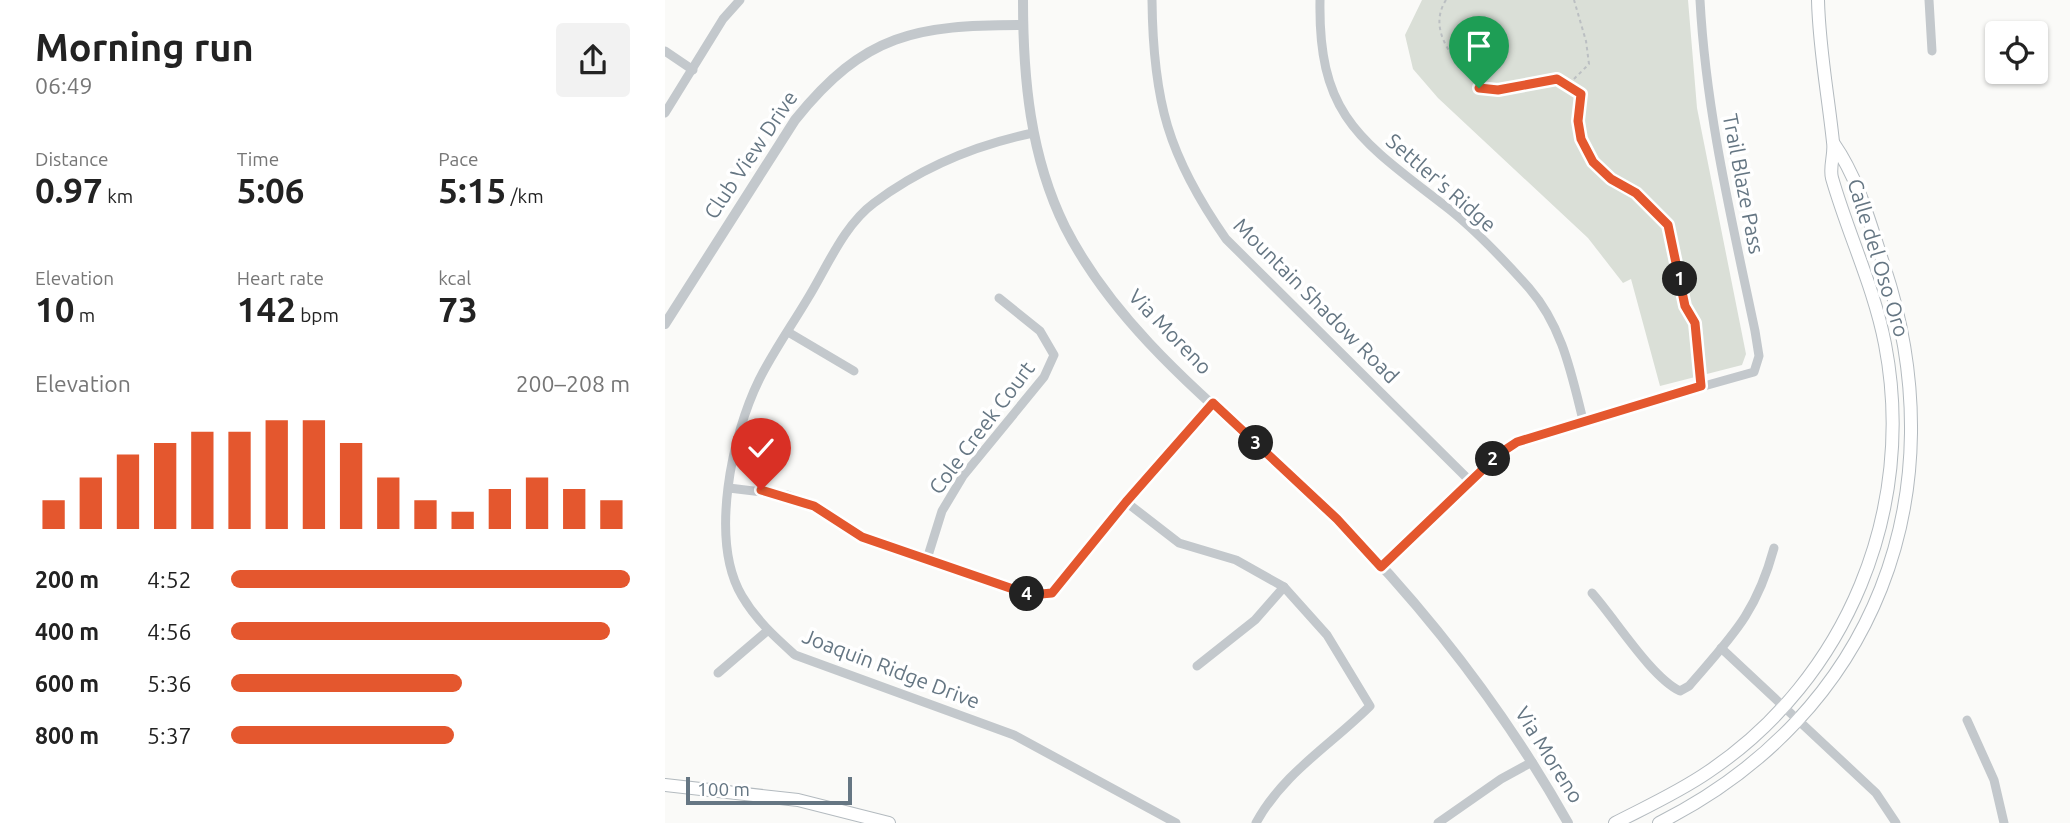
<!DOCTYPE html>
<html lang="en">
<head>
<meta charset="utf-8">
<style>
  :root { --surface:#fff; --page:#f2f2f2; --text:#222; --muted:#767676; --accent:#e4572e }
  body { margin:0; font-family:Ubuntu,sans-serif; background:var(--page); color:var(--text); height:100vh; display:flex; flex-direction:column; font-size:26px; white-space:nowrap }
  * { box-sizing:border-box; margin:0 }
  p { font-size:23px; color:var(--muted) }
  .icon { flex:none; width:38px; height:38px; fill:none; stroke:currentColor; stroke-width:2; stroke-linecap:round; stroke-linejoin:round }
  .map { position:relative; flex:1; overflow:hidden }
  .panel { display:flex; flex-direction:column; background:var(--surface); width:665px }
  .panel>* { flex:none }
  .buttons { position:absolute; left:1320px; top:21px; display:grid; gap:14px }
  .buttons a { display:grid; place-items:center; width:63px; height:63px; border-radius:7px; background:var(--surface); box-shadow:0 2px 5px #0004; font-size:35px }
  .scale { position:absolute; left:21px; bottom:18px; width:166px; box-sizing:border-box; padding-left:7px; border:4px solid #657683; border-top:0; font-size:19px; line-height:24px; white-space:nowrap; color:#657683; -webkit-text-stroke:5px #fff; paint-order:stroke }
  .pin { position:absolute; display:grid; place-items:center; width:60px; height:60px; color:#fff; margin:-72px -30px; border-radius:50% 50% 50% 0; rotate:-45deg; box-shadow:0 0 7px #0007 }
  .pin .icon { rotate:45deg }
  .km { position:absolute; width:35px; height:35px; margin:-18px; border-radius:50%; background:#222; color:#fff; font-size:19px; line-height:35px; text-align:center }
  .round { display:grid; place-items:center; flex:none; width:74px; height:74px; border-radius:7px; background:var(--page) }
  .headline { display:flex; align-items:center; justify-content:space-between; height:119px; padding:0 35px }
  h1 { font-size:38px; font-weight:600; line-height:52px }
  .stats { display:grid; grid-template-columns:repeat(3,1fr); gap:10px; height:119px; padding:7px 35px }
  .stats div { display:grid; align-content:center }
  .stats b { font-size:35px; font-weight:600 }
  .stats small { font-size:19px; font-weight:400 }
  .stats p { font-size:19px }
  .chart { height:196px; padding:14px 35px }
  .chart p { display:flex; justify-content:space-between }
  .chart svg { width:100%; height:126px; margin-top:7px; stroke:var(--accent); stroke-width:6 }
  ul { padding:0 35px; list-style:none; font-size:23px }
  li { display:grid; grid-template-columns:112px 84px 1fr; align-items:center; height:52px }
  li i { height:18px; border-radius:9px; background:var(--accent) }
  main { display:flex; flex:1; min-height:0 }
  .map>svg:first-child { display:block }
  .green { fill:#dadfd7 }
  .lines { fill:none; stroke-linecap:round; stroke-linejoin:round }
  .secondary-casing { stroke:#b3babf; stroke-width:14 }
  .path { stroke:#bbbfc2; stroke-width:2; stroke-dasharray:3.5 3.5; stroke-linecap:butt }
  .minor { stroke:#c3c8cc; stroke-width:9 }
  .tertiary { stroke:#c3c8cc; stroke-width:10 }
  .secondary { stroke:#fff; stroke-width:12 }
  .route-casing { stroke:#fff; stroke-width:14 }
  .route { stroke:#e4572e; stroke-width:9 }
  .labels { text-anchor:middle; stroke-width:7; stroke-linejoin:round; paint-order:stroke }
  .street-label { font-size:21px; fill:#657683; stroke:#fff }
</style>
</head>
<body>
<main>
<section class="panel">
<div class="headline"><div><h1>Morning run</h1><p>06:49</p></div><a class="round"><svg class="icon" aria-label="share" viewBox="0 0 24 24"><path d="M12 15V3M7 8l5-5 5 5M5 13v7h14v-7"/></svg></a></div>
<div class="stats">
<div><p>Distance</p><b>0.97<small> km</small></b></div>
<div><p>Time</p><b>5:06</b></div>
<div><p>Pace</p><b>5:15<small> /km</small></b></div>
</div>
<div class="stats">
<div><p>Elevation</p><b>10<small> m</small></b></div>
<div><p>Heart rate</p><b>142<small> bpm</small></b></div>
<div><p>kcal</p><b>73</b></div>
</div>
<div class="chart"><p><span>Elevation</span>200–208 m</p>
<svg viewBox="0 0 160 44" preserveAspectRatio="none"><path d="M5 44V34M15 44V26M25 44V18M35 44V14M45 44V10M55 44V10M65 44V6M75 44V6M85 44V14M95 44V26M105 44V34M115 44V38M125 44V30M135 44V26M145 44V30M155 44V34"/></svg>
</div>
<ul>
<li><b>200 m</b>4:52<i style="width:100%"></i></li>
<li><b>400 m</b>4:56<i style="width:95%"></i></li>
<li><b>600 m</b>5:36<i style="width:58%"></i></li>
<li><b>800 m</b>5:37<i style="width:56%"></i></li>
</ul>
</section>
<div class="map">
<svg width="1405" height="823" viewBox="0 0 1405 823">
  <rect width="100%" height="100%" fill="#fafaf8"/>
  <path class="green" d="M757 0H1023L1032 108 1081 354 1077 365 995 386 966 279 958 283 923 238 773 98 748 69 740 35Z"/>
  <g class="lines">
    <defs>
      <g id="secondary">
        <path d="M0 785 133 800 224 823"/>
        <path d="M950 823C981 807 1014 792 1043 772 1182 679 1252 509 1220 344 1209 287 1183 234 1167 178 1164 167 1170 154 1168 142 1163 94 1154 48 1153 0"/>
        <path d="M994 823C1211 714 1294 492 1219 266 1205 224 1194 180 1169 144"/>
      </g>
    </defs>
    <use href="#secondary" class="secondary-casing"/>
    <g class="path">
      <path d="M781 0C760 33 794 65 815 87L833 90 892 79 916 94 913 121 916 139 928 162 946 179 971 193 1003 224 1020 305 1030 323 1034 376"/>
      <path d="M904 84 924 64 921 41 909 0"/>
    </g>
    <g class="minor">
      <path d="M487 0C488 101 503 156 561 239L805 481"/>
      <path d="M655 0C653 116 695 140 780 206 810 229 839 260 864 288 897 326 906 372 918 420"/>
      <path d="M1264 0 1267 51"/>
      <path d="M0 51 28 70"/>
      <path d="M0 113 58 19 75 0"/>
      <path d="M368 133C311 145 257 167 209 203 179 225 162 267 143 298 127 325 108 352 94 380 67 435 44 540 77 596 91 620 110 637 130 655L349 735 511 823"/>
      <path d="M123 332 189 371"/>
      <path d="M64 488 122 495 150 506 197 537 365 595 387 593 461 502 548 403"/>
      <path d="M461 502 514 543 571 560 619 587 662 635 705 706C666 745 618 773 591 823"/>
      <path d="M262 559 277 511 298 476 379 377 389 355 375 331 334 298"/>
      <path d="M716 567 805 481 852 442 918 420 1089 372 1094 356 1090 331C1067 221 1041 113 1035 0"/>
      <path d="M927 593C951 620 986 677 1015 691L1024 686C1067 636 1091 614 1109 548"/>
      <path d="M1056 648 1211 793 1231 823"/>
      <path d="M532 666 590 620 619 587"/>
      <path d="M53 673 102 631"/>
      <path d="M1302 720 1329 780 1339 823"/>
      <path d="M773 823 836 779 867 762"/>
    </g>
    <g class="tertiary">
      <path d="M358 0C358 78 365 156 400 227 461 347 580 427 673 520 763 611 840 711 903 823"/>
      <path d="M0 324 130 120C200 33 251 25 358 25"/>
    </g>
    <use href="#secondary" class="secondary"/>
  </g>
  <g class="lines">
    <defs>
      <path id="route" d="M96 490 149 506 197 537 365 595 387 593 461 502 548 403 672 519 716 567 834 454 852 442 1036 386 1030 323 1020 306 1003 225 971 193 946 179 928 162 916 139 913 121 916 94 892 79 833 90 814 88"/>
    </defs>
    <use href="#route" class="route-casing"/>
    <use href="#route" class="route"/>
  </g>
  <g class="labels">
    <g class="street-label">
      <text transform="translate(86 155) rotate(-56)" y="7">Club View Drive</text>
      <text transform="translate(776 183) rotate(41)" y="7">Settler's Ridge</text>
      <text transform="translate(1078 184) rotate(79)" y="7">Trail Blaze Pass</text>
      <text transform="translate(1213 258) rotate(73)" y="7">Calle del Oso Oro</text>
      <text transform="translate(651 301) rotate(45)" y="7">Mountain Shadow Road</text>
      <text transform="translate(505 332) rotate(46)" y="7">Via Moreno</text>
      <text transform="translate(317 428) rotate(-53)" y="7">Cole Creek Court</text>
      <text transform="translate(226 669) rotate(21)" y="7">Joaquin Ridge Drive</text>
      <text transform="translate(884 755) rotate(58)" y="7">Via Moreno</text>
    </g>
  </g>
</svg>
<div class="buttons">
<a><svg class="icon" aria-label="locate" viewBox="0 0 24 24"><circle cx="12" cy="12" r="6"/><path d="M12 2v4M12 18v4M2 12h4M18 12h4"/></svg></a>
</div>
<div class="scale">100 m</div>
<div class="pin" style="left:814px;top:88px;background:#1e9e55"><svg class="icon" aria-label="arrive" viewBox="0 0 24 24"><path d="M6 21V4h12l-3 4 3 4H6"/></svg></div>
<div class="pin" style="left:96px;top:490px;background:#d93025"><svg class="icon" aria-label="check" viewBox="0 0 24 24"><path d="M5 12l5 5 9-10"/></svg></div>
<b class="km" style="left:1015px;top:279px">1</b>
<b class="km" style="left:828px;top:459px">2</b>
<b class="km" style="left:591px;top:443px">3</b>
<b class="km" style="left:362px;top:594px">4</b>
</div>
</main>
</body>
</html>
